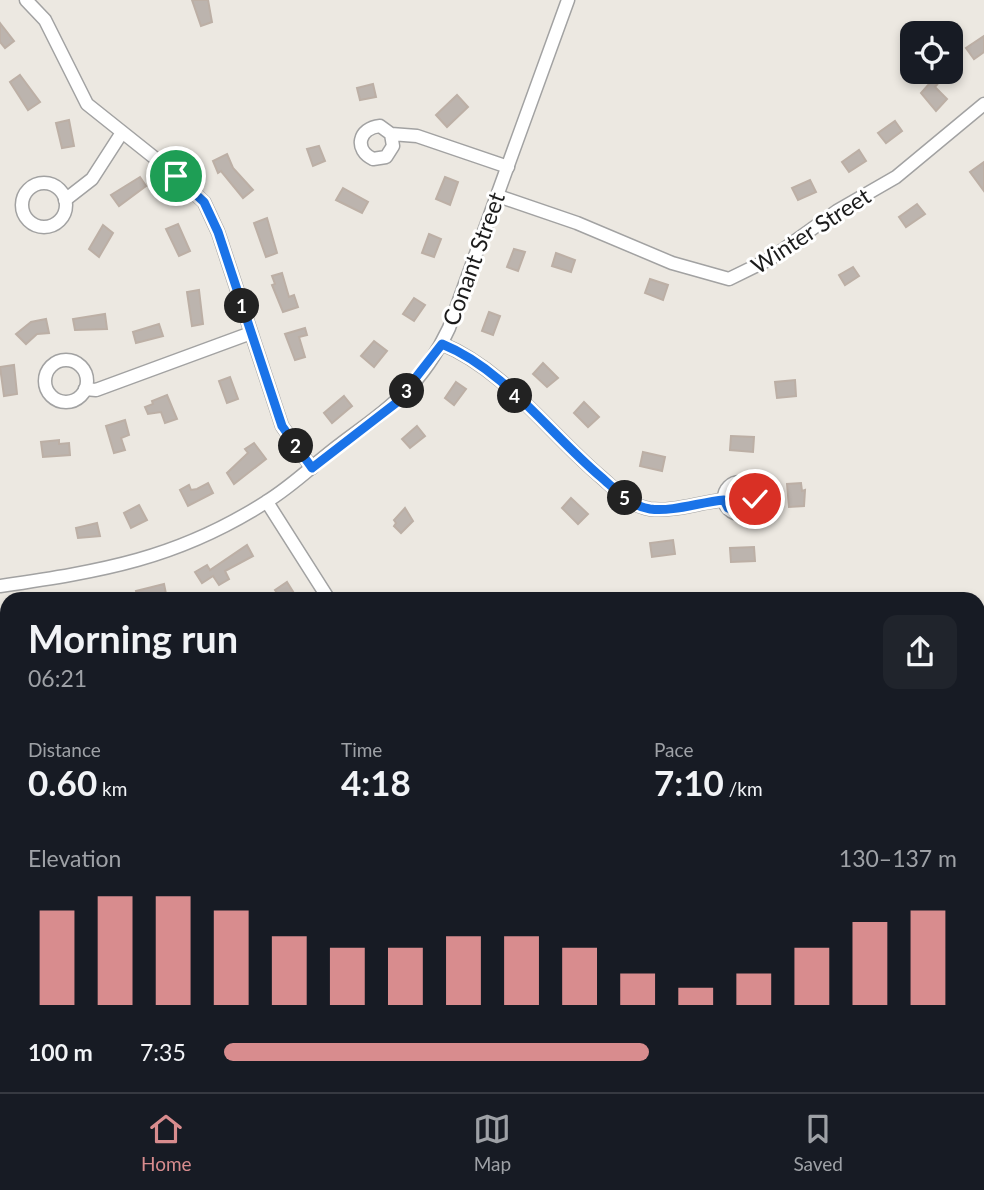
<!DOCTYPE html>
<html lang="en">
<head>
<meta charset="utf-8">
<style>
  :root { --surface:#171b24; --page:#20242c; --text:#f1f3f6; --muted:#9ea1a6; --line:#363941; --accent:#d88c8e }
  body { margin:0; font-family:Lato,sans-serif; background:var(--page); color:var(--text); height:100vh; display:flex; flex-direction:column; font-size:26px; white-space:nowrap }
  * { box-sizing:border-box; margin:0 }
  p { font-size:23px; color:var(--muted) }
  .icon { flex:none; width:38px; height:38px; fill:none; stroke:currentColor; stroke-width:2; stroke-linecap:round; stroke-linejoin:round }
  .map { position:relative; flex:1; overflow:hidden }
  .panel { position:absolute; left:0px; top:592px; width:985px; height:500px; display:flex; flex-direction:column; background:var(--surface); border-radius:21px 21px 0 0; box-shadow:0 4px 10px #0003 }
  .panel>* { flex:none }
  .buttons { position:absolute; left:900px; top:21px; display:grid; gap:14px }
  .buttons a { display:grid; place-items:center; width:63px; height:63px; border-radius:14px; background:var(--surface); box-shadow:0 4px 10px #0003; font-size:35px }
  .pin { position:absolute; display:grid; place-items:center; width:60px; height:60px; color:#fff; margin:-30px; border:4px solid #fff; border-radius:50%; box-shadow:0 2px 7px #0007 }
  .km { position:absolute; width:35px; height:35px; margin:-18px; border-radius:50%; background:#222; color:#fff; font-size:19px; line-height:35px; text-align:center }
  .round { display:grid; place-items:center; flex:none; width:74px; height:74px; border-radius:14px; background:var(--page) }
  .head { display:flex; align-items:center; justify-content:space-between; height:119px; padding:0 28px }
  h1 { font-size:38px; font-weight:700; line-height:52px }
  .metrics { display:grid; grid-template-columns:repeat(3,1fr); gap:10px; height:119px; padding:7px 28px }
  .metrics div { display:grid; align-content:center }
  .metrics b { font-size:35px; font-weight:700 }
  .metrics small { font-size:19px; font-weight:400 }
  .metrics p { font-size:19px }
  .chart { height:196px; padding:14px 28px }
  .chart p { display:flex; justify-content:space-between }
  .chart svg { width:100%; height:126px; margin-top:7px; stroke:var(--accent); stroke-width:6 }
  ul { padding:0 28px; list-style:none; font-size:23px }
  li { display:grid; grid-template-columns:112px 84px 1fr; align-items:center; height:52px }
  li i { height:18px; border-radius:9px; background:var(--accent) }
  .menu { display:flex; justify-content:space-around; align-items:center; height:98px; border-top:2px solid var(--line); background:var(--surface); font-size:19px; color:var(--muted) }
  .menu a { display:grid; justify-items:center; gap:4px }
  .menu .current { color:var(--accent) }
  .map>svg:first-child { display:block }
  .water { fill:#a4ccd7 }
  .building { fill:#bcb4ae; stroke:#bcafa5; stroke-width:2 }
  .lines { fill:none; stroke-linecap:round; stroke-linejoin:round }
  .street-casing { stroke:#a2a2a2; stroke-width:15 }
  .street { stroke:#fff; stroke-width:12 }
  .route-casing { stroke:#fff; stroke-width:14 }
  .route { stroke:#1a73e8; stroke-width:9 }
  .labels { text-anchor:middle; stroke-width:6; stroke-linejoin:round; paint-order:stroke }
  .street-label { font-size:23px; fill:#1b1b1b; stroke:#fff }
</style>
</head>
<body>
<div class="map">
<svg width="984" height="1092" viewBox="0 0 984 1092">
  <rect width="100%" height="100%" fill="#ece8e1"/>
  <path class="water" d="M280 1085H463L470 1092H285Z"/>
  <g class="building">
    <path d="M192 0H208L212 22 201 26Z"/>
    <path d="M0 23 14 41 5 48 0 42Z"/>
    <path d="M984 36V52L974 59 966 48Z"/>
    <path d="M930 72H941L945 75 935 87 947 99 936 111 921 93 930 83 925 78Z"/>
    <path d="M20 75 40 102 28 110 10 82Z"/>
    <path d="M373 84 376 97 360 100 357 88Z"/>
    <path d="M457 95 468 107 447 127 436 115Z"/>
    <path d="M69 120 74 146 62 148 56 123Z"/>
    <path d="M895 121 902 131 886 143 878 133Z"/>
    <path d="M319 146 325 161 313 166 307 149Z"/>
    <path d="M859 150 866 161 849 172 842 162Z"/>
    <path d="M227 154 233 168 253 190 243 198 221 171 218 173 213 161Z"/>
    <path d="M984 162V191L970 172Z"/>
    <path d="M140 177 146 186 119 206 111 195Z"/>
    <path d="M445 177 458 182 450 205 436 199Z"/>
    <path d="M810 180 816 192 798 200 792 188Z"/>
    <path d="M343 188 368 202 362 213 336 200Z"/>
    <path d="M917 204 925 214 906 227 899 217Z"/>
    <path d="M267 218 277 253 266 257 254 223Z"/>
    <path d="M178 224 190 251 179 256 166 229Z"/>
    <path d="M103 225 113 233 99 257 89 249Z"/>
    <path d="M429 234 441 239 434 257 422 253Z"/>
    <path d="M514 249 525 252 518 271 507 267Z"/>
    <path d="M556 253 575 260 571 272 552 266Z"/>
    <path d="M853 267 859 276 845 285 839 275Z"/>
    <path d="M282 273 289 297 294 295 298 307 283 312 272 285 275 284 272 276Z"/>
    <path d="M650 279 668 285 663 300 645 293Z"/>
    <path d="M199 290 203 324 192 326 187 292Z"/>
    <path d="M414 298 425 305 414 321 403 314Z"/>
    <path d="M489 312 500 316 493 335 482 331Z"/>
    <path d="M105 314 107 329 75 330 73 319Z"/>
    <path d="M46 319 49 333 37 334 26 344 16 334 31 322Z"/>
    <path d="M159 324 163 336 136 343 133 332Z"/>
    <path d="M305 328 307 335 299 337 305 357 295 360 285 334Z"/>
    <path d="M374 341 387 351 374 367 361 356Z"/>
    <path d="M543 363 558 378 547 387 533 374Z"/>
    <path d="M14 365 17 394 4 396 0 367Z"/>
    <path d="M230 377 238 399 227 403 219 381Z"/>
    <path d="M795 380 796 396 777 398 775 382Z"/>
    <path d="M456 382 466 389 454 405 445 398Z"/>
    <path d="M167 395 177 419 165 423 161 412 148 414 145 407 153 404 152 401Z"/>
    <path d="M344 396 352 406 332 423 324 413Z"/>
    <path d="M584 402 599 417 588 427 574 413Z"/>
    <path d="M125 420 129 435 121 438 125 450 114 453 106 426Z"/>
    <path d="M417 426 425 436 410 448 402 439Z"/>
    <path d="M731 436 754 437 753 452 730 450Z"/>
    <path d="M59 440V444L69 443 70 455 43 457 41 442Z"/>
    <path d="M254 443 266 459 234 484 227 473 248 453 245 449Z"/>
    <path d="M643 452 665 457 662 471 640 466Z"/>
    <path d="M208 483 213 493 188 506 180 490 189 485 191 490 197 489Z"/>
    <path d="M801 483 802 491 805 490 804 506 789 507 787 484Z"/>
    <path d="M571 498 588 514 578 524 562 508Z"/>
    <path d="M139 505 147 520 131 528 124 513Z"/>
    <path d="M405 508 413 521 401 533 394 526 396 523 394 520Z"/>
    <path d="M97 523 100 536 78 538 76 528Z"/>
    <path d="M673 540 675 554 652 557 650 543Z"/>
    <path d="M247 545 253 556 225 571 229 579 219 585 213 576 202 583 195 572 207 565 210 570Z"/>
    <path d="M754 547 755 561 731 562 730 548Z"/>
    <path d="M287 582 297 598H280L275 590Z"/>
    <path d="M164 584 166 594 156 598H138L136 591Z"/>
  </g>
  <g class="lines">
    <defs>
      <g id="street">
        <path d="M26 0 45 20 87 104 161 163 204 202 218 232 282 426 312 468"/>
        <path d="M391 134 393 146 386 157 373 159C354 150 358 128 380 126L391 134 417 136 508 167"/>
        <circle cx="44" cy="205" r="22"/>
        <path d="M498 196 577 223 672 263 729 279 770 259 837 211 896 177 984 104"/>
        <path d="M65 200 92 179 121 134"/>
        <path d="M442 344C504 369 550 434 601 477 616 490 630 506 650 509 674 512 700 502 724 500"/>
        <circle cx="66" cy="381" r="21"/>
        <path d="M85 389 96 390 251 333"/>
        <circle cx="740" cy="498" r="16"/>
        <path d="M267 502 328 598"/>
        <path d="M0 586C102 571 177 559 266 502 294 485 316 462 342 443 390 408 423 384 449 328L568 0"/>
      </g>
    </defs>
    <use href="#street" class="street-casing"/>
    <use href="#street" class="street"/>
  </g>
  <g class="lines">
    <defs>
      <path id="route" d="M176 176 204 202 218 232 282 426 312 468 396 403 442 344C504 369 550 434 601 477 616 490 630 506 650 509 674 512 700 502 724 500L728 508 739 513 750 510 755 499"/>
    </defs>
    <use href="#route" class="route-casing"/>
    <use href="#route" class="route"/>
  </g>
  <g class="labels">
    <g class="street-label">
      <text transform="translate(811 231) rotate(-33)" y="8">Winter Street</text>
      <text transform="translate(474 259) rotate(-70)" y="8">Conant Street</text>
    </g>
  </g>
</svg>
<div class="buttons">
<a><svg class="icon" aria-label="locate" viewBox="0 0 24 24"><circle cx="12" cy="12" r="6"/><path d="M12 2v4M12 18v4M2 12h4M18 12h4"/></svg></a>
</div>
<div class="pin" style="left:176px;top:176px;background:#1e9e55"><svg class="icon" aria-label="arrive" viewBox="0 0 24 24"><path d="M6 21V4h12l-3 4 3 4H6"/></svg></div>
<div class="pin" style="left:755px;top:499px;background:#d93025"><svg class="icon" aria-label="check" viewBox="0 0 24 24"><path d="M5 12l5 5 9-10"/></svg></div>
<b class="km" style="left:242px;top:306px">1</b>
<b class="km" style="left:296px;top:446px">2</b>
<b class="km" style="left:407px;top:391px">3</b>
<b class="km" style="left:515px;top:396px">4</b>
<b class="km" style="left:625px;top:498px">5</b>
<section class="panel">
<div class="head"><div><h1>Morning run</h1><p>06:21</p></div><a class="round"><svg class="icon" aria-label="share" viewBox="0 0 24 24"><path d="M12 15V3M7 8l5-5 5 5M5 13v7h14v-7"/></svg></a></div>
<div class="metrics">
<div><p>Distance</p><b>0.60<small> km</small></b></div>
<div><p>Time</p><b>4:18</b></div>
<div><p>Pace</p><b>7:10<small> /km</small></b></div>
</div>
<div class="chart"><p><span>Elevation</span>130–137 m</p>
<svg viewBox="0 0 160 44" preserveAspectRatio="none"><path d="M5 44V11M15 44V6M25 44V6M35 44V11M45 44V20M55 44V24M65 44V24M75 44V20M85 44V20M95 44V24M105 44V33M115 44V38M125 44V33M135 44V24M145 44V15M155 44V11"/></svg>
</div>
<ul>
<li><b>100 m</b>7:35<i style="width:58%"></i></li>
</ul>
</section>
</div>
<nav class="menu">
<a class="current"><svg class="icon" aria-label="home" viewBox="0 0 24 24"><path d="M3 11l9-7 9 7M6 9v11h12V9"/></svg>Home</a>
<a><svg class="icon" aria-label="map" viewBox="0 0 24 24"><path d="M3 6l6-2 6 2 6-2v14l-6 2-6-2-6 2zM9 4v14M15 6v14"/></svg>Map</a>
<a><svg class="icon" aria-label="saved" viewBox="0 0 24 24"><path d="M7 4h10v16l-5-4-5 4z"/></svg>Saved</a>
</nav>
</body>
</html>
